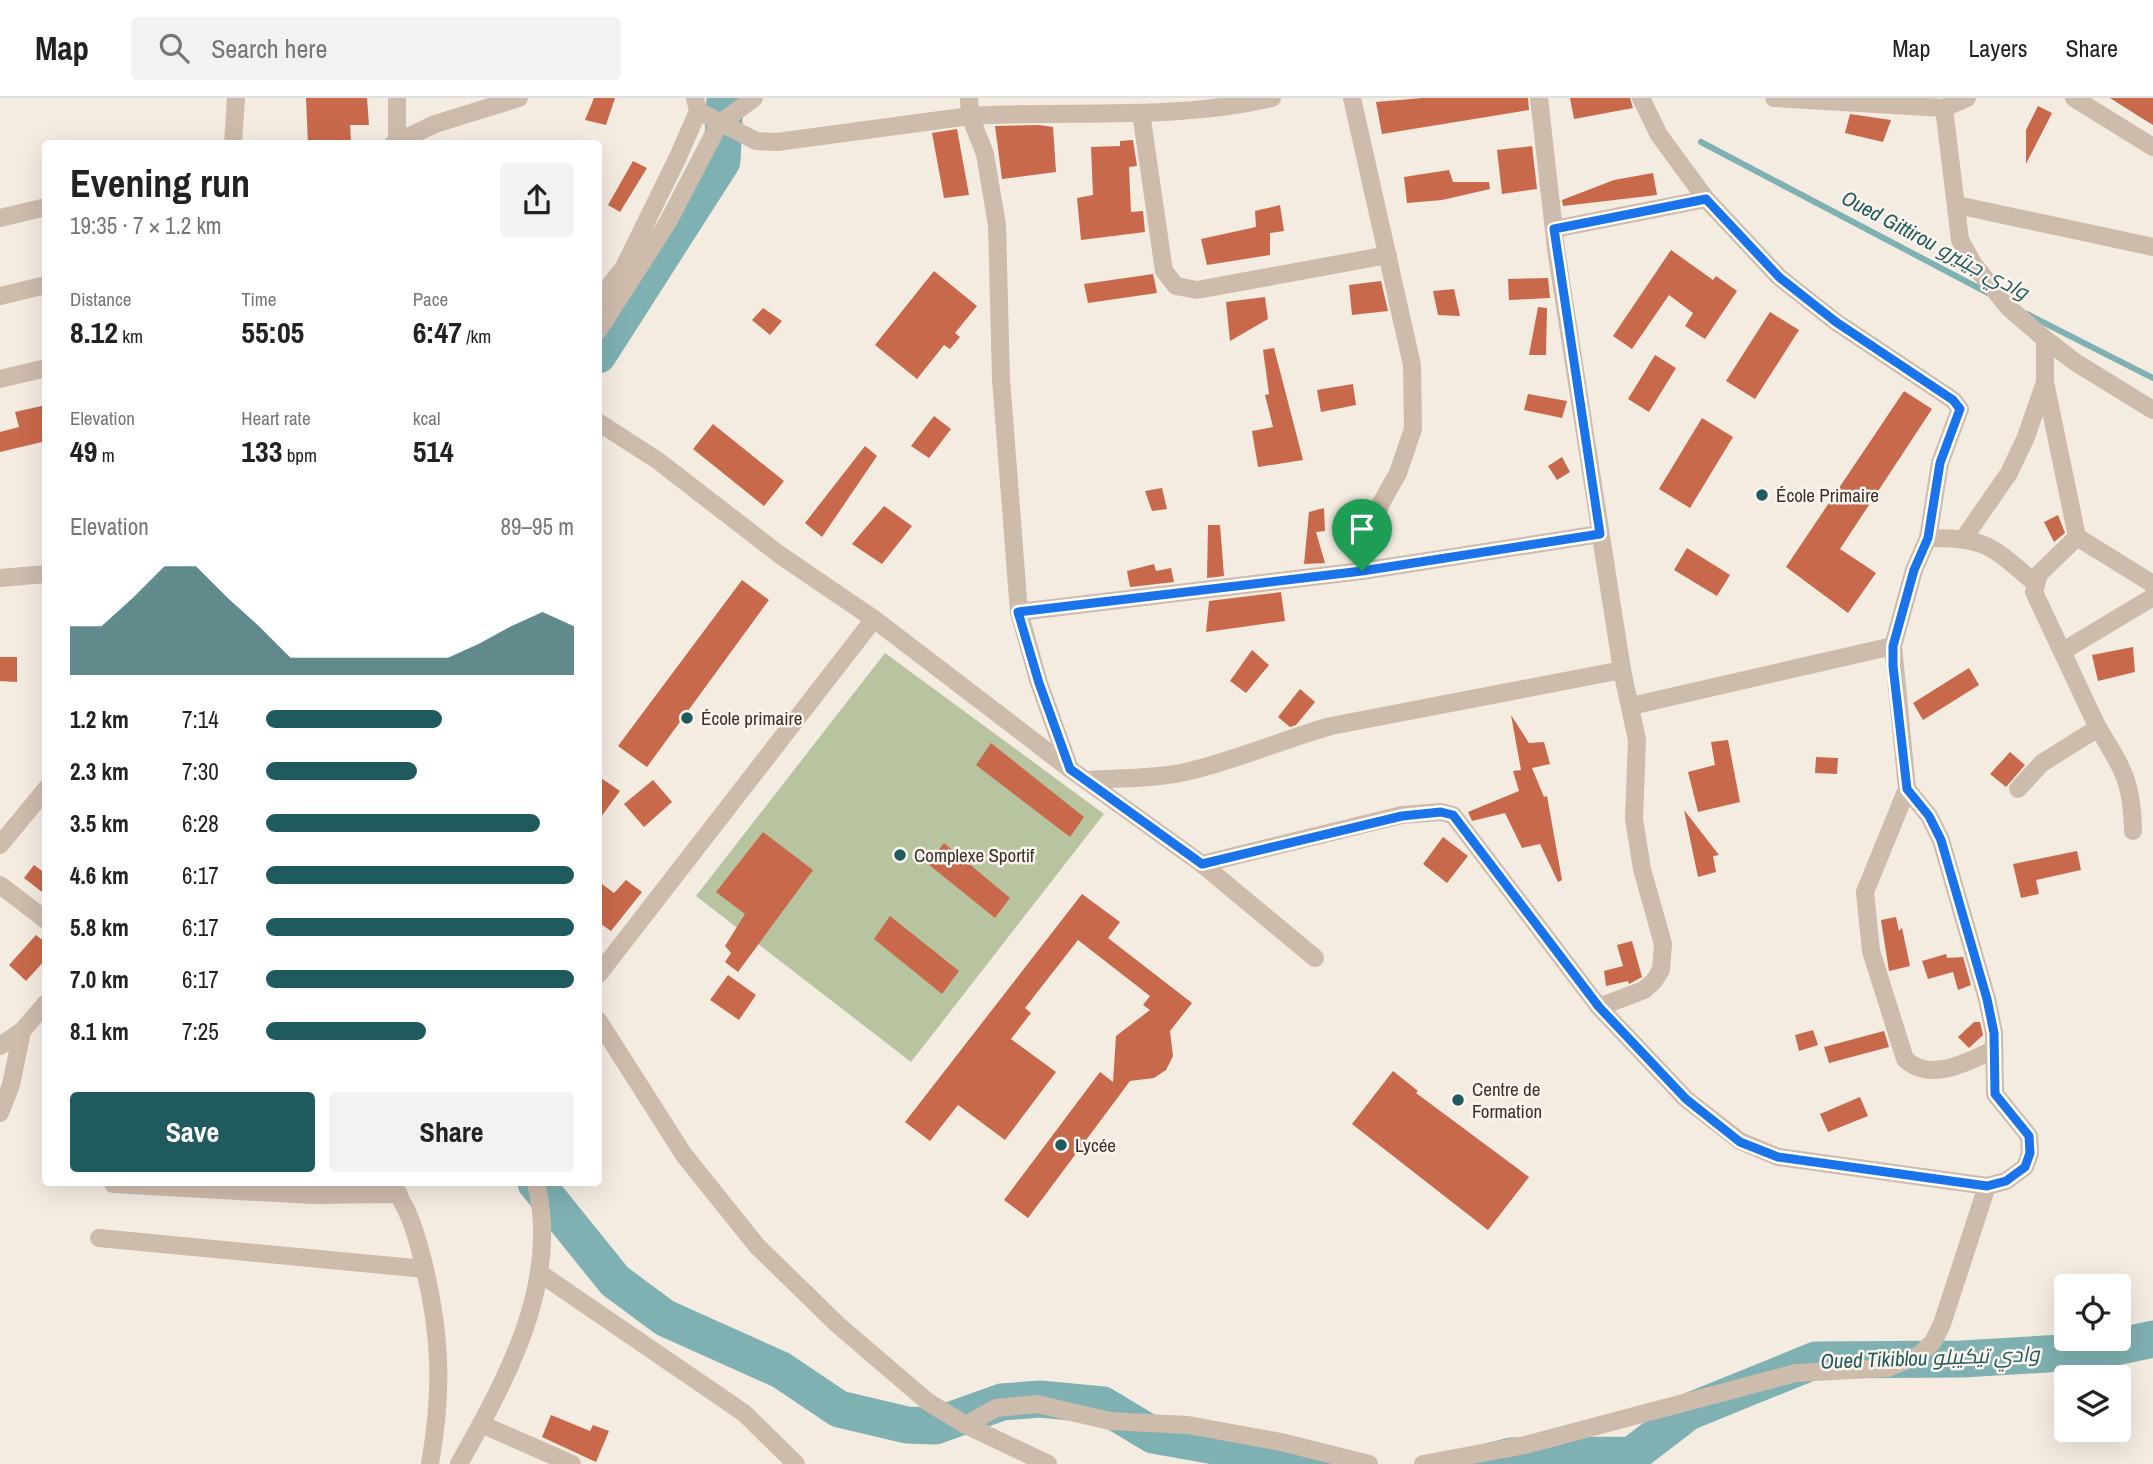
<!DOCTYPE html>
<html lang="en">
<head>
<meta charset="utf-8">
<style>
  :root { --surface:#fff; --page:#f2f2f2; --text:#222; --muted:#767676; --line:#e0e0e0; --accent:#1f5a5e }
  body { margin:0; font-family:"Archivo Narrow",Cairo,sans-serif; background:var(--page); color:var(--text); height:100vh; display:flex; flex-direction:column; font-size:26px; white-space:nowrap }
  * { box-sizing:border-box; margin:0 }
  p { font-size:23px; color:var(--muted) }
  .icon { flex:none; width:38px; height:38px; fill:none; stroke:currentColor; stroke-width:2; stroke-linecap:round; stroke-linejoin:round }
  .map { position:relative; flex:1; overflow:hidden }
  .details { position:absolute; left:42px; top:42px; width:560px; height:1046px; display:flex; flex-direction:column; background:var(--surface); border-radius:7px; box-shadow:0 7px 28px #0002 }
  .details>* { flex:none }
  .buttons { position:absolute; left:2054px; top:1176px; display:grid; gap:14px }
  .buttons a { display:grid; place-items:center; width:77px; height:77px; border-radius:7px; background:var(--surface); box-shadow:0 7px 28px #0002; font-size:35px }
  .pin { position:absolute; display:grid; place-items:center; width:60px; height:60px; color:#fff; margin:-72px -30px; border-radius:50% 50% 50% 0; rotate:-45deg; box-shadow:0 0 7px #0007 }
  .pin .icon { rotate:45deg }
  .round { display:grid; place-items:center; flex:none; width:74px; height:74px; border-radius:7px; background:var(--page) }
  .head { display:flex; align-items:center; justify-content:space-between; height:119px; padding:0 28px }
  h1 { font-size:38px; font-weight:700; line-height:52px }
  .stats { display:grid; grid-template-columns:repeat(3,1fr); gap:10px; height:119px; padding:7px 28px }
  .stats div { display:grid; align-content:center }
  .stats b { font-size:30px; font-weight:700 }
  .stats small { font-size:19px; font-weight:400 }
  .stats p { font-size:19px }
  .chart { height:196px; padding:14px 28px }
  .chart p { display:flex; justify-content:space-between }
  .chart svg { width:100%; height:126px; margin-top:7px; fill:var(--accent); opacity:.7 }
  .action { display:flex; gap:14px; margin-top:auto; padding:14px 28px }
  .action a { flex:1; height:80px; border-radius:7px; background:var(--accent); color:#fff; font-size:28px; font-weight:700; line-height:80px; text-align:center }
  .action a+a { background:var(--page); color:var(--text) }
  ul { padding:0 28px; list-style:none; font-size:23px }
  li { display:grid; grid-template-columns:112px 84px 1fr; align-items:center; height:52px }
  li i { height:18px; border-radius:9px; background:var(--accent) }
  header { display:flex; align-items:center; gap:42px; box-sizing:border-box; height:98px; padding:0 35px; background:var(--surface); border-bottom:2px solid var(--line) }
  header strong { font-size:33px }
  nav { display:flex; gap:38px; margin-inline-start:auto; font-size:24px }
  .search { width:490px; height:63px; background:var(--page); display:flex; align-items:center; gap:18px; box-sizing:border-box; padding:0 24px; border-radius:7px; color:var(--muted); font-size:26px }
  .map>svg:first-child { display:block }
  .green { fill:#b8c4a0 }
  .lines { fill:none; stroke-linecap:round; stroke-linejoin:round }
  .stream { stroke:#7fb0b2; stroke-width:6 }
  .river { stroke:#7fb0b2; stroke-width:37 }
  .building { fill:#c8694b }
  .minor { stroke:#cdbbac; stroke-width:18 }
  .route-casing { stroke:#fff; stroke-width:14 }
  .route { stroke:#1a73e8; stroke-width:9 }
  .poi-dot { fill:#1f5a5e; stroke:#fbf5ee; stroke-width:2.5 }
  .labels { text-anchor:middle; stroke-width:5; stroke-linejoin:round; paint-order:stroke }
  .poi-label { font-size:19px; fill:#3b302b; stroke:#fbf5ee; text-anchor:start }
  .water-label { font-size:21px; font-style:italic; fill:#1f5a5e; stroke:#fbf5ee }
</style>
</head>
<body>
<header>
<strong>Map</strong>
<div class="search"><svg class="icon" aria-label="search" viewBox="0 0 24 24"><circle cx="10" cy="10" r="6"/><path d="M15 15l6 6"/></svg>Search here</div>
<nav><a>Map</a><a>Layers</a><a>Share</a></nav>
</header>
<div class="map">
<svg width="2153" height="1366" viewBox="0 0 2153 1366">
  <rect width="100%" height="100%" fill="#f4ebe1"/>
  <path class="green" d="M885 555 1104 716 911 964 696 798Z"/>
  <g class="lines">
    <g class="stream">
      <path d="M1701 44 1990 196"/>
      <path d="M2027 216 2153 280"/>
      <path d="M1180 1342 1219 1366"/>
    </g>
    <g class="river">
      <path d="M598 257 722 63 725 0"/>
      <path d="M536 1085 615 1183 665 1220 781 1272 839 1311 907 1327 935 1328 1002 1304 1040 1301 1103 1307 1153 1337 1316 1366"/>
      <path d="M1479 1366 1512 1358 1632 1357 1688 1314 1816 1262 1962 1261 2097 1253 2153 1241"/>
    </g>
  </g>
  <g class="building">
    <path d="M306 0H367L369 27H350L351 43 308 46Z"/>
    <path d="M594 0H615L606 27 585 22Z"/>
    <path d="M1422 0H1528L1529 12 1382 36 1376 4Z"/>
    <path d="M1570 0H1630L1633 10 1574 21Z"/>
    <path d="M2110 0H2153V27L2140 19Z"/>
    <path d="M2038 8 2052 15 2026 66V32Z"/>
    <path d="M1850 16 1891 22 1883 44 1845 35Z"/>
    <path d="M1038 27 1053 29 1056 74 1002 81 995 28Z"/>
    <path d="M957 31 969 97 944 100 932 35Z"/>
    <path d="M1133 42 1137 68 1129 69 1131 114 1143 113 1145 134 1081 142 1077 100 1093 97 1091 49 1120 48V43Z"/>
    <path d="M1532 48 1537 91 1502 96 1497 52Z"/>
    <path d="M633 63 647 70 620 114 608 107Z"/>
    <path d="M1449 72 1453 84H1489L1490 91 1442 102 1407 105 1404 79Z"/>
    <path d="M1653 75 1657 97 1563 108 1562 102 1614 82Z"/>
    <path d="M1280 107 1284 133 1270 135V157L1207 167 1201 141 1256 129 1255 113Z"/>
    <path d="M1671 152 1713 182 1716 178 1737 193 1705 241 1685 228 1693 215 1669 197 1632 251 1613 238Z"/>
    <path d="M934 173 977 208 955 235 960 239 950 251 944 247 917 281 875 247Z"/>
    <path d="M1153 176 1157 195 1088 205 1084 186Z"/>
    <path d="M1548 180 1550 200 1509 202 1508 181Z"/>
    <path d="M1381 183 1388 213 1352 217 1349 187Z"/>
    <path d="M1454 191 1460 218 1438 217 1433 193Z"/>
    <path d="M1265 199 1268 221 1230 243 1226 204Z"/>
    <path d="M1538 209 1547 210 1546 257H1529Z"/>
    <path d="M763 210 782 223 770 237 752 222Z"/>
    <path d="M1770 214 1799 232 1755 301 1726 283Z"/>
    <path d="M1274 250 1303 362 1258 369 1252 333 1273 329 1265 297 1269 296 1263 252Z"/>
    <path d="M1655 257 1676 270 1649 314 1628 301Z"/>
    <path d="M1353 286 1356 307 1321 314 1317 292Z"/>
    <path d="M1904 293 1932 311 1840 451 1876 475 1848 515 1786 469Z"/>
    <path d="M1528 296 1567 303 1562 320 1524 312Z"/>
    <path d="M46 307V343L0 354V334L19 329 15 314Z"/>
    <path d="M934 318 951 331 929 360 911 348Z"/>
    <path d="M1702 320 1733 339 1690 410 1659 391Z"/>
    <path d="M713 326 784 383 764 408 693 351Z"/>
    <path d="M865 348 877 358 822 439 805 425Z"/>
    <path d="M1562 359 1570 374 1557 382 1548 368Z"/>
    <path d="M1162 390 1167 411 1152 413 1145 393Z"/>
    <path d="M884 408 912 428 882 466 852 446Z"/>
    <path d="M1324 410 1325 433 1316 434 1325 465 1304 466 1309 414Z"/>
    <path d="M2058 417 2065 435 2054 444 2044 424Z"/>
    <path d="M1208 427H1220L1224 478 1207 480Z"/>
    <path d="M1687 450 1730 477 1717 498 1674 472Z"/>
    <path d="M1154 466 1156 473 1171 470 1174 484 1130 489 1127 473Z"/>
    <path d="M742 482 769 502 647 669 618 648Z"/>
    <path d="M1281 494 1285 523 1206 534 1209 503Z"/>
    <path d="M2133 549 2135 574 2098 583 2092 557Z"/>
    <path d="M1252 552 1269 567 1246 595 1230 583Z"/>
    <path d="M0 559H17V584L0 583Z"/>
    <path d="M1969 570 1979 587 1923 622 1913 605Z"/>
    <path d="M1300 591 1315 604 1296 627 1290 629 1278 619Z"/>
    <path d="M1511 617 1529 645 1544 644 1550 666 1532 670 1544 699 1547 698 1562 782 1558 784 1540 746 1522 750 1505 715 1472 723 1468 714 1519 693 1513 673 1521 672Z"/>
    <path d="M1728 642 1740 704 1698 714 1688 674 1715 667 1711 644Z"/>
    <path d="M991 645 1084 719 1070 739 976 667Z"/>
    <path d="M2010 654 2025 667 2006 689 1990 676Z"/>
    <path d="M1816 659 1838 660 1837 676 1815 675Z"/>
    <path d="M598 678 620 693 598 723Z"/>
    <path d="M653 682 672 704 644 729 624 706Z"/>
    <path d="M1684 712 1719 757 1713 758 1716 774 1698 779Z"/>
    <path d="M763 734 813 772 738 874 725 864 731 855 725 848 745 816 716 794Z"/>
    <path d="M1443 739 1468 758 1447 785 1423 766Z"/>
    <path d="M944 745 1010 800 995 820 928 766Z"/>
    <path d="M2077 753 2081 772 2036 782 2039 796 2021 800 2013 766Z"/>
    <path d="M34 767 46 776V797L24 780Z"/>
    <path d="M626 782 642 794 611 833 598 824V783L614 795Z"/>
    <path d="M1082 796 1120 824 1108 840 1192 905 1170 933 1173 958 1166 972 1154 980 1130 983 1028 1120 1004 1102 1100 974 1113 984 1116 938 1150 912 1143 907 1150 898 1078 842 1025 910 1031 915 1011 941 1056 974 1005 1042 958 1007 930 1043 905 1024Z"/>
    <path d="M890 818 959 873 942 896 874 841Z"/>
    <path d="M1896 819 1899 833 1902 830 1910 868 1889 873 1881 822Z"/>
    <path d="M36 837 46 845V861L26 883 9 867Z"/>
    <path d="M1632 843 1642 879 1629 886 1628 883 1606 888 1604 873 1623 868 1617 847Z"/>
    <path d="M1946 856 1947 860 1963 859 1971 887 1958 892 1953 874 1928 881 1922 863Z"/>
    <path d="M728 877 756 897 739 922 710 902Z"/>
    <path d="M1974 924H1980L1983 937 1969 950 1958 939Z"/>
    <path d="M1813 932 1818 947 1799 953 1795 937Z"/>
    <path d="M1884 933 1889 949 1829 965 1824 949Z"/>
    <path d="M1393 973 1418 993 1416 995 1529 1079 1488 1132 1352 1026Z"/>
    <path d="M1860 999 1868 1018 1828 1034 1820 1016Z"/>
    <path d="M551 1317 590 1333 593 1327 609 1333 596 1364 542 1339Z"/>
  </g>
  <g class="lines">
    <g class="minor">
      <path d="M397 0V43"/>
      <path d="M1352 0 1412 267 1413 331 1398 375 1380 407 1362 473"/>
      <path d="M1539 0 1556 151 1622 572 1637 642 1634 721 1642 771 1663 846 1661 872 1654 883 1644 892 1599 909"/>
      <path d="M1641 0 1659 37 1706 101 1779 179 1836 224 1953 302 1960 311 1940 365 1928 440 1914 472 1893 548 1907 691 1865 794 1871 853 1905 961C1930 985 1968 964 1993 952"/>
      <path d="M1774 0 1944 10 1967 0"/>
      <path d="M2074 0 2153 49"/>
      <path d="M1944 10 1960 142 1974 167 2009 210 2045 241 2075 264 2153 312"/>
      <path d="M698 13 756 43 777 44 970 18 969 0"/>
      <path d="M1141 15 1164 173 1176 188 1197 192 1388 157"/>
      <path d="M233 46 236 0"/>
      <path d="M393 46 435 26 519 0"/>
      <path d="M1957 107 2153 149"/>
      <path d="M0 120 46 109"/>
      <path d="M1554 131 1706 101"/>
      <path d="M0 198 46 187"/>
      <path d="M598 202 623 171 678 59 698 13 695 0"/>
      <path d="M598 233 668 124 719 26 754 0"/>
      <path d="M2045 241V284L2077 439 2153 486"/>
      <path d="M0 281 46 270"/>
      <path d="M598 324 657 362 780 457 874 521 1070 671 1202 766 1315 860"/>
      <path d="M1928 440C1987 439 1992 449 2035 485"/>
      <path d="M1964 440 2009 375 2026 339 2045 284"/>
      <path d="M0 480 46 476"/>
      <path d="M1019 514 1362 473 1600 436"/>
      <path d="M2063 553 2153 499"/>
      <path d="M1631 608 1893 548"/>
      <path d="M2098 630C2123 671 2132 683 2133 733"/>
      <path d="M1070 671 1039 585 1019 514 1001 281 997 127 985 56 970 18C1071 12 1173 23 1272 0"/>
      <path d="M1087 682C1119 680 1153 681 1185 674 1235 663 1281 642 1331 628L1622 572"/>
      <path d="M2018 691 2042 665 2098 630 2034 494 2039 476 2077 439"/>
      <path d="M0 747 46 691"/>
      <path d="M1202 766 1402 717 1441 714 1453 717 1599 909 1686 1001 1740 1043 1778 1059 1987 1088 2006 1083 2025 1069 2030 1055 2029 1038 1995 996 1994 935 1987 901 1941 742 1929 718 1907 691"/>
      <path d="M0 787 46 822"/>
      <path d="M598 877 874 521"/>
      <path d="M598 922 684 1057 757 1148 838 1227 928 1304 966 1327 1048 1366"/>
      <path d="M0 948 22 933 46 905"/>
      <path d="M0 1015 11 987 22 933"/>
      <path d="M389 1085C408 1106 416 1136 423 1163 441 1236 443 1292 430 1366"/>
      <path d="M113 1086 313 1097 399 1096"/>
      <path d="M99 1140 425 1171"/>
      <path d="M541 1176 744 1315 796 1366"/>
      <path d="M481 1326 572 1366"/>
      <path d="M966 1327 996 1310 1037 1306 1110 1323 1188 1327 1281 1344 1369 1366"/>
      <path d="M459 1366C506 1282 561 1184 536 1085"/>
      <path d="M1423 1366 1525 1347 1796 1275 1888 1270 1919 1257 1933 1244 1942 1226 1987 1088"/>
    </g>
  </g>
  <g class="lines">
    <defs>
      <path id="route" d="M1706 101 1779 179 1836 224 1953 302 1960 311 1940 365 1928 440 1914 472 1893 548V568L1907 691 1929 718 1941 742 1987 901 1994 935 1995 996 2029 1038 2030 1055 2025 1069 2006 1083 1987 1088 1778 1059 1740 1044 1686 1001 1599 909 1453 717 1441 714 1402 718 1202 766 1070 671 1039 585 1018 514 1362 473 1600 436 1554 131Z"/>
    </defs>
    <use href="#route" class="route-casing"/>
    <use href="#route" class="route"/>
  </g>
  <g class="poi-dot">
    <circle cx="1762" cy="397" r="7"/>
    <circle cx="687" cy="620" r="7"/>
    <circle cx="900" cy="757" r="7"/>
    <circle cx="1458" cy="1002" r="7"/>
    <circle cx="1061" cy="1047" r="7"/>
  </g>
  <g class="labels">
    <g class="poi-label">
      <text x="1776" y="404">École Primaire</text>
      <text x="701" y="627">École primaire</text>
      <text x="914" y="764">Complexe Sportif</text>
      <text x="1472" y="998">Centre de<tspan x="1472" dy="22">Formation</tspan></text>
      <text x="1075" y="1054">Lycée</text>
    </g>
    <g class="water-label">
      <text transform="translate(1935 147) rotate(28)" y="7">Oued Gittirou وادي جيتيرو</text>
      <text transform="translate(1930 1260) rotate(-2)" y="7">Oued Tikiblou وادي تيكيبلو</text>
    </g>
  </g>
</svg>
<div class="buttons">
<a><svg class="icon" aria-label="locate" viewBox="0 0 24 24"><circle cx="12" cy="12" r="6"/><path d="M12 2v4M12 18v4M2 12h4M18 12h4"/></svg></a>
<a><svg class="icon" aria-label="layers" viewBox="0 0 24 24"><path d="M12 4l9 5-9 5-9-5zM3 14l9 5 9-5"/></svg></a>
</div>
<div class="pin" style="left:1362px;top:473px;background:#1e9e55"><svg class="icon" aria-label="arrive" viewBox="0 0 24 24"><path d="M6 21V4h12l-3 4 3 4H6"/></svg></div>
<section class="details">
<div class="head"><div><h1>Evening run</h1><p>19:35 · 7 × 1.2 km</p></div><a class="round"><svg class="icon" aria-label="share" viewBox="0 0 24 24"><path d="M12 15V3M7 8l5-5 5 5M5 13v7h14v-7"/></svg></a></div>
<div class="stats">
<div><p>Distance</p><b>8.12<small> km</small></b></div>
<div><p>Time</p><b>55:05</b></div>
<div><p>Pace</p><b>6:47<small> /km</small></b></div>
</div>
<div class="stats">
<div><p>Elevation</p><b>49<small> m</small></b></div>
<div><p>Heart rate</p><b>133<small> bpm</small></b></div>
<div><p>kcal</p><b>514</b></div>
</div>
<div class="chart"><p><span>Elevation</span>89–95 m</p>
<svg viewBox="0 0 160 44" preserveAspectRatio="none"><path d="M0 44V27L10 27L20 17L30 6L40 6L50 17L60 27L70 38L80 38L90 38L100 38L110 38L120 38L130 33L140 27L150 22L160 27V44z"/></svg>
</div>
<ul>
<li><b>1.2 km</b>7:14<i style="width:57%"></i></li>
<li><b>2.3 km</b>7:30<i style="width:49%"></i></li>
<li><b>3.5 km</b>6:28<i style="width:89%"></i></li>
<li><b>4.6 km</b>6:17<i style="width:100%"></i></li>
<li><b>5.8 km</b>6:17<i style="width:100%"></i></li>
<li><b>7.0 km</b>6:17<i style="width:100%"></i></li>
<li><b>8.1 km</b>7:25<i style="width:52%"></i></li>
</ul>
<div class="action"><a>Save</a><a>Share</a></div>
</section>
</div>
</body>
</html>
